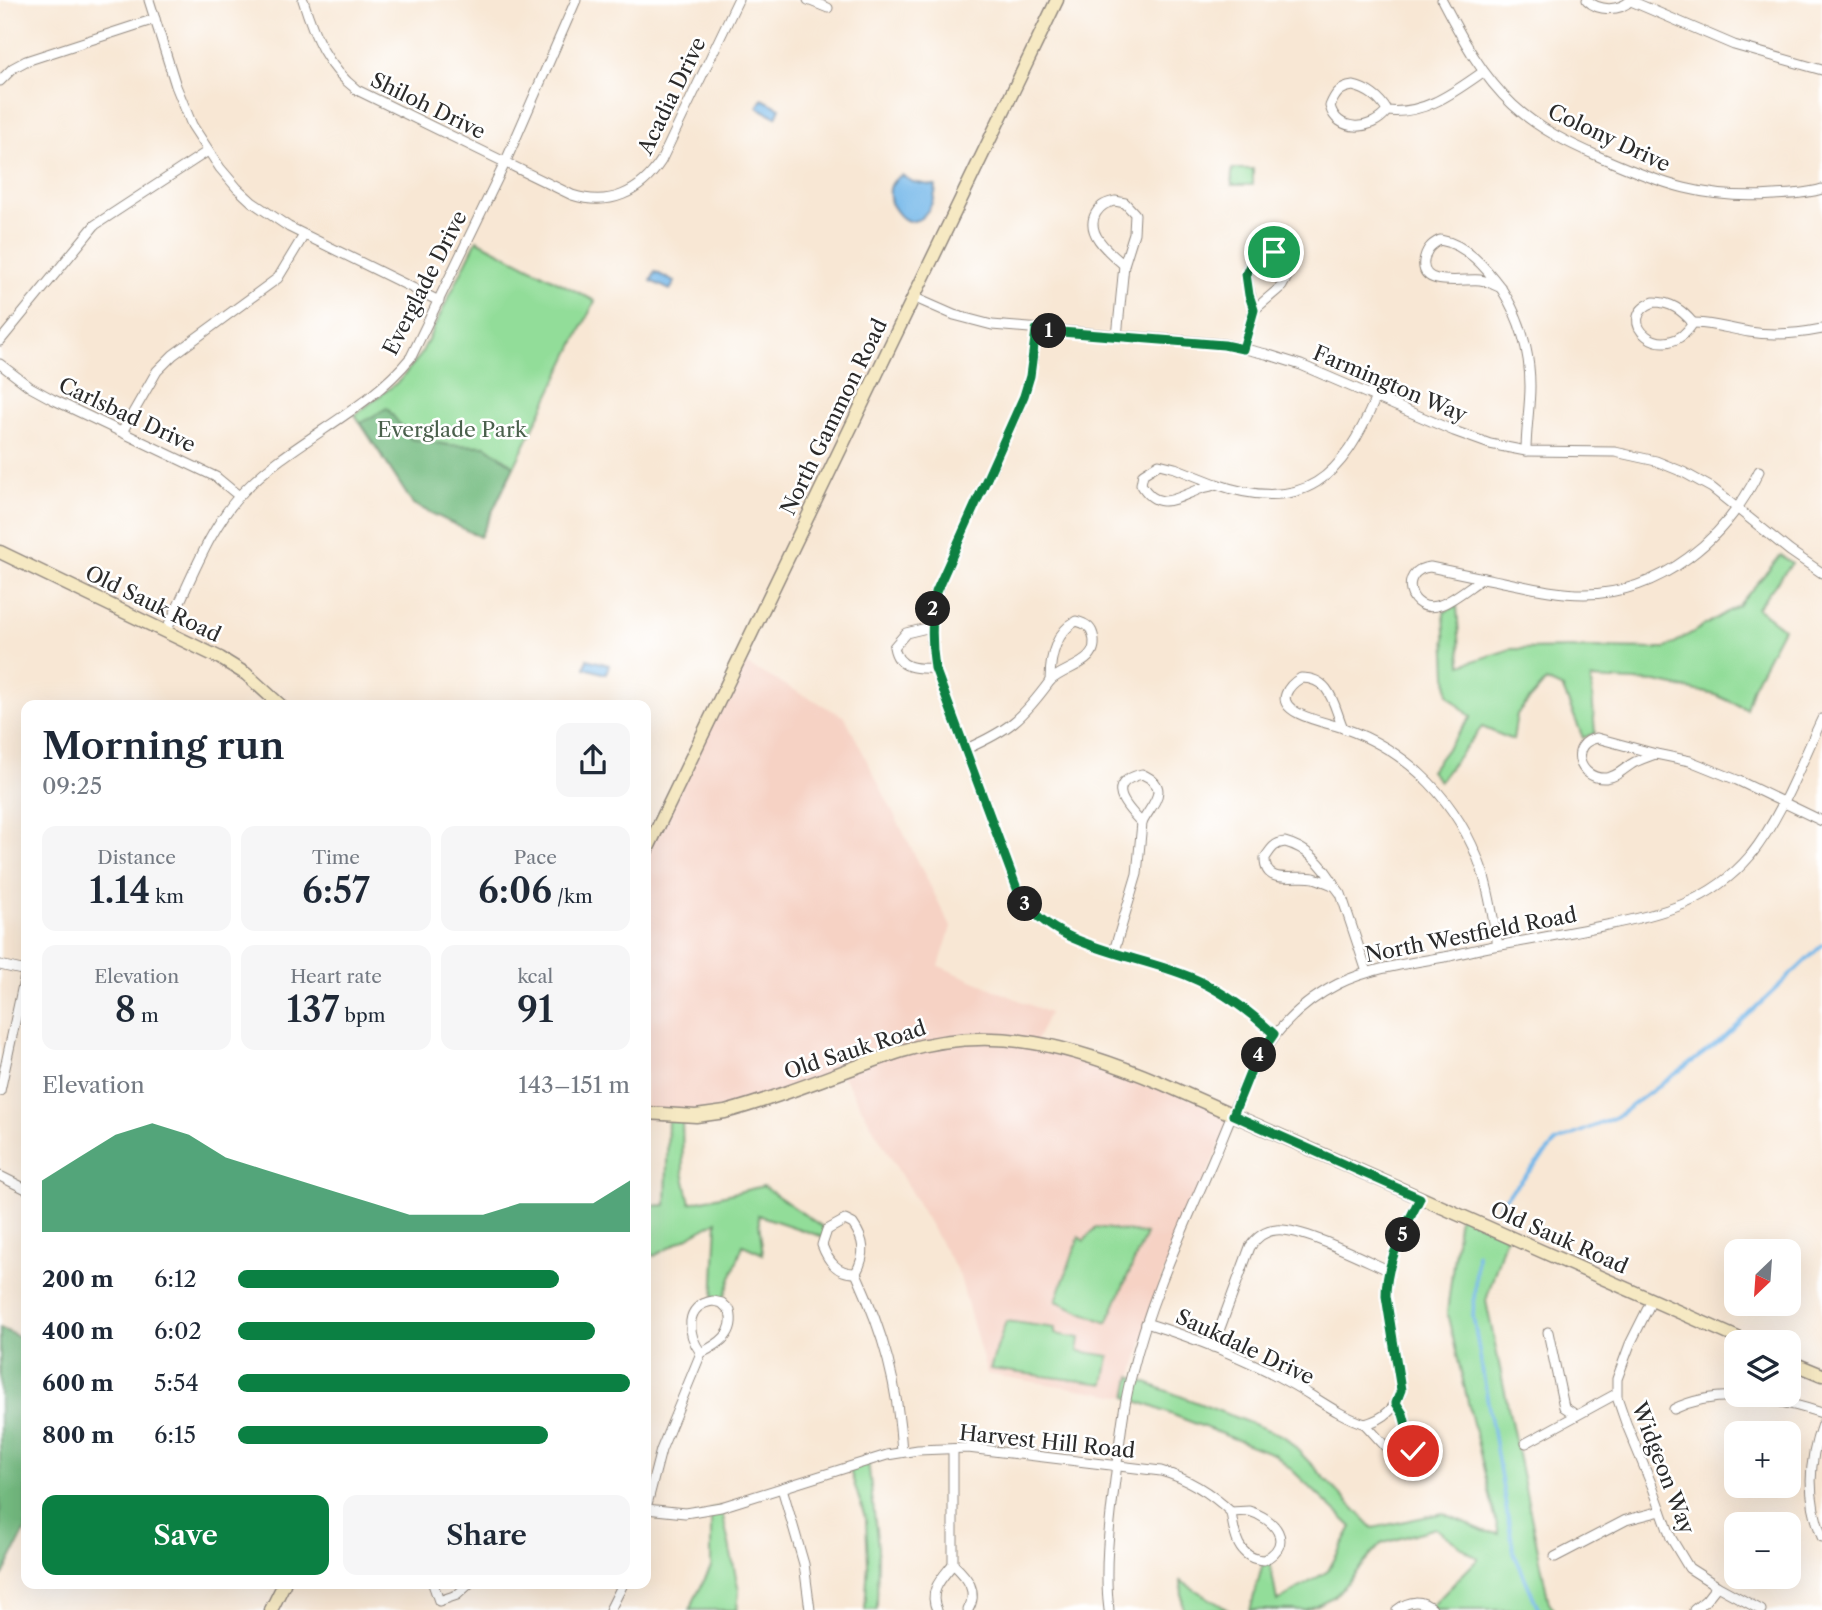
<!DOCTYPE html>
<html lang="en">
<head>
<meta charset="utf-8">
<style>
  :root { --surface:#fff; --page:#f6f6f7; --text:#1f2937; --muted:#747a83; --accent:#0b8043 }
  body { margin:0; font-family:"Libre Caslon Text",serif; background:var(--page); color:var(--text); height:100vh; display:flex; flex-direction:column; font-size:26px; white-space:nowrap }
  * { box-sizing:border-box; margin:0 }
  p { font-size:23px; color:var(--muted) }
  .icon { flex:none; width:38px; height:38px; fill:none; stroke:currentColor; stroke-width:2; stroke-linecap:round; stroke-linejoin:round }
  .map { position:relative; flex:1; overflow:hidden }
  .details { position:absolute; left:21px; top:700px; width:630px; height:889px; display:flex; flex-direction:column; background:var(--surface); border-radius:14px; box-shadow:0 7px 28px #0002 }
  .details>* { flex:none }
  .needle { width:46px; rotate:205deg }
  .tools { position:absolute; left:1724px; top:1239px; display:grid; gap:14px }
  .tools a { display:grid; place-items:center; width:77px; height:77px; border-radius:14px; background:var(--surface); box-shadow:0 7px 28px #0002; font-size:35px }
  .pin { position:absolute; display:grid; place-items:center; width:60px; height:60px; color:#fff; margin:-30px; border:4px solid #fff; border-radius:50%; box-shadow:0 2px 7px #0007 }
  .km { position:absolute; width:35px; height:35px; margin:-18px; border-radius:50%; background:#222; color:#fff; font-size:19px; line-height:35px; text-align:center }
  .round { display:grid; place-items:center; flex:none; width:74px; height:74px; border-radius:14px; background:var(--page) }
  .head { display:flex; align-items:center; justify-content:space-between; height:119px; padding:0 21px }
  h1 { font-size:38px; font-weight:600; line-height:52px }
  .metrics { display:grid; grid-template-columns:repeat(3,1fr); gap:10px; height:119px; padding:7px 21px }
  .metrics div { display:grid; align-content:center; border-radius:14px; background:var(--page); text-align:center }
  .metrics b { font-size:35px; font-weight:600 }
  .metrics small { font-size:19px; font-weight:400 }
  .metrics p { font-size:19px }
  .chart { height:196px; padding:14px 21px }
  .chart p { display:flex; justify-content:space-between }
  .chart svg { width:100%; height:126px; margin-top:7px; fill:var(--accent); opacity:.7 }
  .primary-button { display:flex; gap:14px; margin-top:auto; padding:14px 21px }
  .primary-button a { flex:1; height:80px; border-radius:14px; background:var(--accent); color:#fff; font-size:28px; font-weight:600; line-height:80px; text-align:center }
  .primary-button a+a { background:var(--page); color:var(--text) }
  ul { padding:0 21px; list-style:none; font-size:23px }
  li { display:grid; grid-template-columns:112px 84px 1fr; align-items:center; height:52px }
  li i { height:18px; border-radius:9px; background:var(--accent) }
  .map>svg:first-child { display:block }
  .built { fill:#f6d2c4 }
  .green { fill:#92dd99; stroke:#5e8462; stroke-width:2 }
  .forest { fill:#75bc81; stroke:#507456; stroke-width:2 }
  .water { fill:#73b7e9; stroke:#4f718a; stroke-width:2 }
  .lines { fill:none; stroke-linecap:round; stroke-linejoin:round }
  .stream { stroke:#73b7e9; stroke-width:3.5 }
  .street-casing { stroke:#928980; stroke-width:11 }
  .secondary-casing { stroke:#928980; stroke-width:15 }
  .street { stroke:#fff; stroke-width:9 }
  .secondary { stroke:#f6e9c3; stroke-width:12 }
  .route-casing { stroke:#fff; stroke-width:14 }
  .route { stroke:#0b8043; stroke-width:9 }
  .labels { text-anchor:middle; stroke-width:5; stroke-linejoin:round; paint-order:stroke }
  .street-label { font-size:21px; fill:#2b2b2b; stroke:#fff }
  .park-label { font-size:21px; fill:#4a604c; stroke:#fff }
</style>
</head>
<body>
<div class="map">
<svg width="1822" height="1610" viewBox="0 0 1822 1610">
  <rect width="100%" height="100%" fill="#fff"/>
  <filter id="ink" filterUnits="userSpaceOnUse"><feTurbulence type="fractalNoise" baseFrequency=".0143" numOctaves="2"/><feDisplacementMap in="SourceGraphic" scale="14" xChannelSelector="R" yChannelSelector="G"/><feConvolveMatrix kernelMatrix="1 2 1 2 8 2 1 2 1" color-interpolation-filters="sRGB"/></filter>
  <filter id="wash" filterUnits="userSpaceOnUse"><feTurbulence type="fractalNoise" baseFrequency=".00686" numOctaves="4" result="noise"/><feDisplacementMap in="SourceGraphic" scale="28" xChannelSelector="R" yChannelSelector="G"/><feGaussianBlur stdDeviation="1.57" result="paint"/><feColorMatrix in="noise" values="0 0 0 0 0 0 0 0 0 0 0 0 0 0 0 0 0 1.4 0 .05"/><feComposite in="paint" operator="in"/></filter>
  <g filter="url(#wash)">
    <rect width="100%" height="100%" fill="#f8e7d4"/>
    <path class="built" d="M738 660 845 717 951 927 939 966 1049 1013 1036 1041 1233 1115 1159 1285 1127 1397 987 1374 959 1274 841 1073 745 1107 646 1113V852Z"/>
    <g class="green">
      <rect x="1232" y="169" width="21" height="16"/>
      <path d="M477 240 595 301 480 537 413 504 355 415 399 381 420 356Z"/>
      <path d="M1781 555 1792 563 1757 608 1783 628 1753 686 1746 709 1716 695 1656 682 1591 679 1595 733 1583 738 1563 689 1546 681 1517 714 1513 740 1482 727 1439 781 1430 771 1471 717 1448 695 1444 612 1457 606 1461 665 1511 649 1586 648 1664 649 1739 605Z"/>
      <path d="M668 1116H682L683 1172 690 1203 763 1186 827 1230 823 1237 758 1215 763 1254 743 1245 722 1303 713 1301 717 1221 654 1256 646 1248V1206L666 1205Z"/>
      <path d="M1459 1215 1506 1236 1486 1301 1549 1603 1554 1610H1433L1431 1607 1478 1559 1435 1528 1381 1544 1335 1596 1306 1610H1250L1264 1560 1269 1557 1277 1601 1328 1571 1352 1527 1276 1455 1127 1397 1131 1377 1284 1436 1373 1528 1443 1513 1484 1531 1499 1534 1447 1313Z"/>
      <path d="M1096 1227 1146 1234 1107 1323 1056 1301 1079 1237 1084 1241Z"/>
      <path d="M1006 1321 1055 1328V1334L1080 1338 1078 1351 1109 1356 1104 1384 990 1369Z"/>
      <path d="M868 1461 878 1547 877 1610H865L868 1563 866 1521 849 1467Z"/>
      <path d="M721 1507 739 1591 737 1610H689L711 1567V1509Z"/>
      <path d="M1181 1581 1228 1610H1183Z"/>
    </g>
    <g class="forest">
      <path d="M387 408 411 439 449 445 486 446 514 466 480 537 413 504 361 423Z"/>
      <path d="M0 1328 26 1340V1529L0 1581Z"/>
    </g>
    <g class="water">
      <path d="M762 99 780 108 776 117 757 107Z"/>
      <path d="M902 175 913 182 936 186C936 199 924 227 906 220 899 217 895 209 891 203 888 190 889 182 902 175Z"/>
      <path d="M655 272 675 282 670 290 651 281Z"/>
      <path d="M587 659 609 665 606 674 585 668Z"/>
    </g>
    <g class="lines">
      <g class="stream">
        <path d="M1499 1205 1556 1142 1616 1117 1722 1040 1822 945"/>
        <path d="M1477 1254 1473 1316 1514 1553 1539 1610"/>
      </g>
    </g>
  </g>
  <g filter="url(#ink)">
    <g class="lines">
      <defs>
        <g id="street">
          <path d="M149 0 176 86 192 125 220 168 237 188 252 202 289 227 439 301"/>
          <path d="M303 0C314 36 327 67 357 90L572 195C609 207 640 193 661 161L738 0"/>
          <path d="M808 0 828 8"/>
          <path d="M1442 0C1462 38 1481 75 1513 105 1539 129 1568 143 1600 157 1662 184 1705 200 1774 195 1790 194 1807 194 1822 189"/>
          <path d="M1587 0C1599 12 1620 11 1631 0"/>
          <path d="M1631 1 1734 45 1822 70"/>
          <path d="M0 81 13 68 26 61 155 19"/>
          <path d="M1353 86C1367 89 1380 98 1387 111 1372 131 1337 133 1330 106 1335 94 1339 88 1353 86Z"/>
          <path d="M1387 111C1425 115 1454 92 1483 72"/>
          <path d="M1115 201 1125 203 1135 214 1134 233 1124 265C1110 253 1084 233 1096 213 1101 205 1106 203 1115 201Z"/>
          <path d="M1440 240C1466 244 1486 268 1501 288 1494 285 1488 281 1480 280 1466 278 1420 289 1424 261 1426 250 1430 245 1440 240Z"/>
          <path d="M1268 251 1274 252 1284 259 1288 275 1282 286 1254 310C1249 287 1236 261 1268 251Z"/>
          <path d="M1501 288C1520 318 1530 350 1530 386 1530 407 1526 429 1526 451"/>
          <path d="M913 297 954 315 992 325 1224 344 1266 354 1301 365 1454 431 1490 444 1526 451 1615 452 1656 461 1683 472 1712 488 1790 551 1822 573"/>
          <path d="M1654 302C1671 302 1682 310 1693 323 1665 369 1610 319 1654 302Z"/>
          <path d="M1693 323C1712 323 1730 329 1749 332 1774 336 1797 334 1822 329"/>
          <path d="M1036 330 1030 376 1024 396 936 592C931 619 930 642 935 668L1019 894C1052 949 1133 953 1190 977 1222 990 1249 1011 1274 1034"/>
          <path d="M1117 337 1124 265"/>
          <path d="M0 341 95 225 208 151"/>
          <path d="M1243 349 1254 310"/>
          <path d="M0 364 30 387 52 399 216 477 239 496"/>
          <path d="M122 432 157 371 173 355 278 278 304 235"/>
          <path d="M1159 464 1175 468 1216 484C1211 487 1205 487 1200 489 1176 498 1158 513 1141 484L1143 474Z"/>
          <path d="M1216 484C1304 515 1343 477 1376 397"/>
          <path d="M1430 567 1483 578C1470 586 1453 601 1440 605 1409 616 1397 570 1430 567Z"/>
          <path d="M1483 578C1517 584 1550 594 1584 594 1661 594 1727 538 1759 471"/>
          <path d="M1076 621C1084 623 1091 626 1093 635 1101 664 1065 666 1050 681 1050 658 1055 633 1076 621Z"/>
          <path d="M931 627 906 633 894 647C898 669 917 669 935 668"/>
          <path d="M166 631C189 586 208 528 244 491 293 440 366 413 411 357L505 163 576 0"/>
          <path d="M1301 678C1332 678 1333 705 1343 728 1330 723 1278 715 1286 694 1289 686 1294 682 1301 678Z"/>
          <path d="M1343 728C1410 751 1459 803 1482 870 1490 894 1493 920 1498 945"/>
          <path d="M1597 738 1656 754C1649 756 1642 759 1635 762 1625 767 1618 777 1606 778 1578 780 1568 743 1597 738Z"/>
          <path d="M966 749C1009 730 1022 719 1050 681"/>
          <path d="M1656 754 1690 761 1737 780 1822 821"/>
          <path d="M1142 774C1173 788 1151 804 1142 823 1125 806 1104 783 1142 774Z"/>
          <path d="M1285 842C1308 848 1324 866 1335 886 1328 883 1321 880 1314 878 1296 874 1264 887 1265 858 1271 849 1274 843 1285 842Z"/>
          <path d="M1335 886 1341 894 1367 972"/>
          <path d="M1114 951 1137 874 1142 823"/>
          <path d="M0 965 26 971"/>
          <path d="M0 1091 26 971"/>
          <path d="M0 1176 26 1189"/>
          <path d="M845 1220 853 1224C865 1241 866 1254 856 1273 837 1274 828 1261 822 1245L827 1230Z"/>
          <path d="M856 1273C884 1335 898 1384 902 1452"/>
          <path d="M1652 1300 1630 1344 1617 1379V1397L1626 1423 1653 1488 1671 1538 1689 1568 1717 1586 1761 1610"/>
          <path d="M713 1301 722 1303 730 1311C736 1334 719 1344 701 1353 687 1334 684 1305 713 1301Z"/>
          <path d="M1146 1323C1194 1338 1246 1358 1290 1383 1316 1397 1337 1415 1365 1424"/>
          <path d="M1548 1332 1564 1407 1576 1415"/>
          <path d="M1213 1347 1250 1247C1256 1238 1264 1231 1276 1230 1301 1227 1363 1259 1388 1270"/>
          <path d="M1674 1409C1720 1387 1775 1398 1822 1413"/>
          <path d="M1365 1424C1384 1419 1397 1408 1401 1389L1386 1296C1386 1260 1405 1229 1420 1198"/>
          <path d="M1365 1424 1395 1457 1406 1461 1411 1459C1416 1441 1406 1419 1396 1403"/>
          <path d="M1822 1424C1808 1463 1807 1498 1822 1537"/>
          <path d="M1526 1443 1616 1394"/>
          <path d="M782 1488 804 1564 810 1610"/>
          <path d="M646 1508 661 1450 701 1353"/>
          <path d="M646 1509 685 1513 721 1507 887 1455 918 1450 968 1448 1161 1471C1189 1479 1210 1492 1231 1512"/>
          <path d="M1249 1511C1274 1518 1296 1543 1264 1560 1237 1559 1234 1533 1231 1512Z"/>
          <path d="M1555 1557 1626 1520 1661 1511"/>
          <path d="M953 1564V1449"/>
          <path d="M433 1584 439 1601 457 1595 469 1584"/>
          <path d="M610 1610 623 1584"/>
          <path d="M937 1610C928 1591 941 1579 953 1564 967 1577 979 1591 968 1610"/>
          <path d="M1109 1610C1104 1570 1109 1528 1114 1488 1119 1450 1122 1410 1132 1373 1149 1302 1180 1236 1209 1169 1242 1094 1259 1024 1338 984 1373 967 1412 963 1450 956 1467 952 1484 947 1501 945 1535 939 1568 933 1602 926 1659 915 1710 903 1750 856 1782 816 1800 765 1822 719"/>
          <path d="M1397 1610C1409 1600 1422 1599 1433 1610"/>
          <path d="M1694 1610 1706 1600 1717 1586"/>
        </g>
        <g id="secondary">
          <path d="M0 552 220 658 246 674 280 705"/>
          <path d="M646 852 1057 0"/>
          <path d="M646 1113 696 1116 725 1112C786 1096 843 1070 902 1051 996 1023 1075 1047 1161 1083L1747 1342"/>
          <path d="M1788 1361 1822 1375"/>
          <path d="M271 1610 284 1584"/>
        </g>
      </defs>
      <use href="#street" class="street-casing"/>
      <use href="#secondary" class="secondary-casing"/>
      <use href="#street" class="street"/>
      <use href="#secondary" class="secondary"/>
    </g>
  </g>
  <g class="lines" filter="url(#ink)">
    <defs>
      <path id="route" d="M1274 252 1261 253 1251 263 1246 274 1249 295 1254 310 1243 349 1224 345 1036 330 1030 376 1024 396 936 592C931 619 931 642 935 668L1019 894C1053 949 1133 953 1190 977 1222 990 1249 1011 1274 1034L1254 1063 1233 1115 1420 1198C1405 1229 1386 1260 1386 1296L1401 1390 1396 1403 1403 1414 1413 1451"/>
    </defs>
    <use href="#route" class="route-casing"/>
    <use href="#route" class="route"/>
  </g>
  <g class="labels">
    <g class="street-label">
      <text transform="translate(672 96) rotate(-64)" y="7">Acadia Drive</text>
      <text transform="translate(428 106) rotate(26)" y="7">Shiloh Drive</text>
      <text transform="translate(1609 138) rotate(25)" y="7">Colony Drive</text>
      <text transform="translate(425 283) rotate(-63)" y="7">Everglade Drive</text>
      <text transform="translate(1390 384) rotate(23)" y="7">Farmington Way</text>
      <text transform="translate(127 415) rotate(25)" y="7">Carlsbad Drive</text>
      <text transform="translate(834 417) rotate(-64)" y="7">North Gammon Road</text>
      <text transform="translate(153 604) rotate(26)" y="7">Old Sauk Road</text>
      <text transform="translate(1471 935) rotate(-11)" y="7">North Westfield Road</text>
      <text transform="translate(855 1050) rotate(-18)" y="7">Old Sauk Road</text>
      <text transform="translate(1559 1238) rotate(24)" y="7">Old Sauk Road</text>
      <text transform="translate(1245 1347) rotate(25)" y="7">Saukdale Drive</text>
      <text transform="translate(1047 1442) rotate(6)" y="7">Harvest Hill Road</text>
      <text transform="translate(1663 1468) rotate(69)" y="7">Widgeon Way</text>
    </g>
    <g class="park-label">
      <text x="452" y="437">Everglade Park</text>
    </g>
  </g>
</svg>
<div class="tools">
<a><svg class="needle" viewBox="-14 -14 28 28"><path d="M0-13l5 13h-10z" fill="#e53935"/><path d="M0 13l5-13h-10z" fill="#747a83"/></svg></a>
<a><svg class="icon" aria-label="layers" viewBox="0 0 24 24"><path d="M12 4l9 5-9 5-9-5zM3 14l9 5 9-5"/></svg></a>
<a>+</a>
<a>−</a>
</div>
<div class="pin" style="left:1274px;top:252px;background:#1e9e55"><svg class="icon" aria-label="arrive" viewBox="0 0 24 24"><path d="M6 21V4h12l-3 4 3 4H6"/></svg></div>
<div class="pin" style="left:1413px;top:1451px;background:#d93025"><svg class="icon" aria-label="check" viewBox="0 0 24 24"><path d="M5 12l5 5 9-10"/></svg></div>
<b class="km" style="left:1049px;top:331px">1</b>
<b class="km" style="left:933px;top:609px">2</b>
<b class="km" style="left:1025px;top:904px">3</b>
<b class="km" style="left:1259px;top:1055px">4</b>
<b class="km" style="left:1403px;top:1235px">5</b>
<section class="details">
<div class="head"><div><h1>Morning run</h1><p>09:25</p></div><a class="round"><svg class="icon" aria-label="share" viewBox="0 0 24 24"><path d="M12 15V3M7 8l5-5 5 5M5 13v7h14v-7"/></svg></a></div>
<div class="metrics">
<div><p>Distance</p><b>1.14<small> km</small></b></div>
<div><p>Time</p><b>6:57</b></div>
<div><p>Pace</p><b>6:06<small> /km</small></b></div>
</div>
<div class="metrics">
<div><p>Elevation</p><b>8<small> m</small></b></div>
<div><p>Heart rate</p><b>137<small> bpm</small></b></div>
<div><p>kcal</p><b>91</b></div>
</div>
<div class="chart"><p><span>Elevation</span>143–151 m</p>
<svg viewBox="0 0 160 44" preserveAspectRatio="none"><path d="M0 44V26L10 18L20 10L30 6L40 10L50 18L60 22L70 26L80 30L90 34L100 38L110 38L120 38L130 34L140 34L150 34L160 26V44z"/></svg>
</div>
<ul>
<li><b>200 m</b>6:12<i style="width:82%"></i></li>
<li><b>400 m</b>6:02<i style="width:91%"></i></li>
<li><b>600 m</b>5:54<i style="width:100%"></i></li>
<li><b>800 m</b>6:15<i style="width:79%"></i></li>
</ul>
<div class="primary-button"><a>Save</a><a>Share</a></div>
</section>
</div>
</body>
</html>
